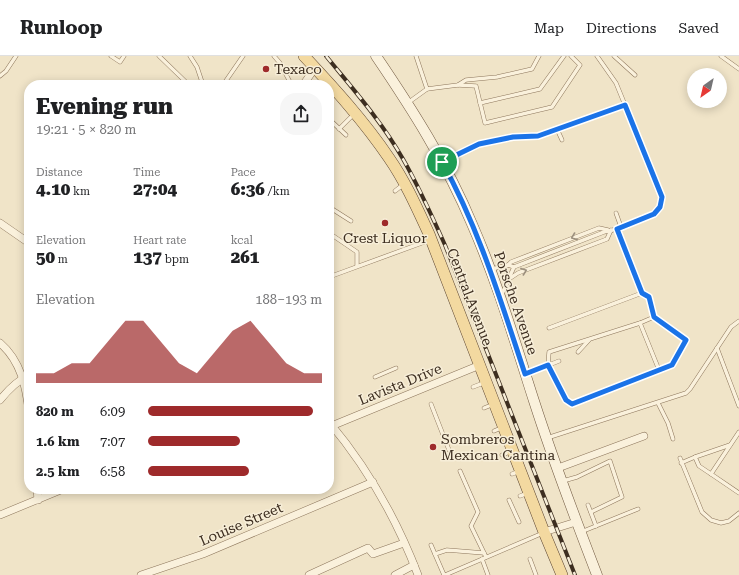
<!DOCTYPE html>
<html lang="en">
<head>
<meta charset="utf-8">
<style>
  :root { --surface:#fff; --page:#f6f6f6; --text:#202124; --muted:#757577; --line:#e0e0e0; --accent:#9e2a2b }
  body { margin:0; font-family:"Roboto Serif",serif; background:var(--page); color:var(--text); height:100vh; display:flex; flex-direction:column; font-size:15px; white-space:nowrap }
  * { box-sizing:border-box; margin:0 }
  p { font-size:13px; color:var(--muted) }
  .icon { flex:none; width:22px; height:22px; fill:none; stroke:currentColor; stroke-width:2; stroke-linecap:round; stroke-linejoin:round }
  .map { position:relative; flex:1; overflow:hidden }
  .sheet { position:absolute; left:24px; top:24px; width:310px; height:414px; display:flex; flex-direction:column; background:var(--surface); border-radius:16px; box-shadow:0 2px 10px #0003 }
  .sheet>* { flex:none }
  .needle { width:26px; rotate:214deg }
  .controls { position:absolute; left:687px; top:12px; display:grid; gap:8px }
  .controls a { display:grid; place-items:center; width:40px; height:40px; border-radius:50%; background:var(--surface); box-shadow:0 2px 10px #0003; font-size:20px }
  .pin { position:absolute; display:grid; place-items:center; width:34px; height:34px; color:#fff; margin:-17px; border:2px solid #fff; border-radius:50%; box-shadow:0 1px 4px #0007 }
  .round { display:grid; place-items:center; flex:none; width:42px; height:42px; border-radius:16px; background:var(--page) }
  .head { display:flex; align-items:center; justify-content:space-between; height:68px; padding:0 12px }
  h1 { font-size:22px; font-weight:800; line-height:30px }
  .figures { display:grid; grid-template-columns:repeat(3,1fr); gap:6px; height:68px; padding:4px 12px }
  .figures div { display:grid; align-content:center }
  .figures b { font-size:17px; font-weight:800 }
  .figures small { font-size:11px; font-weight:400 }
  .figures p { font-size:11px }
  .chart { height:112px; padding:8px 12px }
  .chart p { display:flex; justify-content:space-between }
  .chart svg { width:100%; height:72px; margin-top:4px; fill:var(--accent); opacity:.7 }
  ul { padding:0 12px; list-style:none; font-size:13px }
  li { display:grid; grid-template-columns:64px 48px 1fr; align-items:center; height:30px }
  li i { height:10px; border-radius:5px; background:var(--accent) }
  header { display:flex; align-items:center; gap:24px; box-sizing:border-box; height:56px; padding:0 20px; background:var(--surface); border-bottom:1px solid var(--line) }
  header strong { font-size:19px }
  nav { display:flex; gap:22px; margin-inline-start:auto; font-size:14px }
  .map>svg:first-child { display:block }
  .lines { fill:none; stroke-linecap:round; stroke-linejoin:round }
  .lane-casing { stroke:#8d765c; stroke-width:4.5 }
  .street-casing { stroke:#8d765c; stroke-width:8 }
  .secondary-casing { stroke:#6f573f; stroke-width:11 }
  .primary-casing { stroke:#5b4430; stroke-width:12 }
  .lane { stroke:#faf1dc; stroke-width:3.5 }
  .street { stroke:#faf1dc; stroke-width:7 }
  .secondary { stroke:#faf1dc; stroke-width:10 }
  .primary { stroke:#f3d9a0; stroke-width:11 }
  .rail-casing { stroke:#3d2e20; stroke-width:4 }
  .rail { stroke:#f7eed8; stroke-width:2.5; stroke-dasharray:8; stroke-linecap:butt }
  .oneway { stroke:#9c907e }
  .route-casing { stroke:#fff; stroke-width:8 }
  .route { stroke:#1a73e8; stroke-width:5 }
  .poi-dot { fill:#9e2a2b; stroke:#f7eed8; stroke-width:1.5 }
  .labels { text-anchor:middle; stroke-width:3; stroke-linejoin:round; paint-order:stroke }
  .poi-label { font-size:14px; fill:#3d2e20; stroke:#f7eed8; text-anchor:start }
  .street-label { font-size:14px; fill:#3d2e20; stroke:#f7eed8 }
</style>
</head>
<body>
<header>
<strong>Runloop</strong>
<nav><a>Map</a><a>Directions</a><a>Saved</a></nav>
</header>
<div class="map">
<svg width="739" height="519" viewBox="0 0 739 519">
  <rect width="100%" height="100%" fill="#f0e4c8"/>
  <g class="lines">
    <defs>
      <g id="lane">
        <path d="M111 0 120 6 124 0"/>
        <path d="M159 0 189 29"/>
        <path d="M190 0 197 11 203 29"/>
        <path d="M274 0 280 7 290 26 288 29"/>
        <path d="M416 0 427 33"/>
        <path d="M597 0 616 27 625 49"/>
        <path d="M614 0 635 19"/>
        <path d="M721 0 739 13"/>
        <path d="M0 20 6 15 16 0"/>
        <path d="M223 29 243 0"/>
        <path d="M458 29 476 30 485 67 552 51 580 9 571 0"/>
        <path d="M409 46 427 33 458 29 466 24 497 21 532 13 539 0"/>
        <path d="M480 47 540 33 564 0"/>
        <path d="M329 63 346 79"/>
        <path d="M339 73 354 58"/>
        <path d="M557 73 562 84"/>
        <path d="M443 105 479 88 513 81 538 80 625 49 662 141 660 151 654 158 617 173 604 176 514 211 508 209 492 213"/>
        <path d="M395 135 404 128"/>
        <path d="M329 151 351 165"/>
        <path d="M616 157 621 171"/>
        <path d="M329 177 357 196V210"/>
        <path d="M508 209 511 206 599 172 608 174"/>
        <path d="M329 221 430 184"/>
        <path d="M509 222 514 211"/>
        <path d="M642 237 649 241 654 261"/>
        <path d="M502 238 509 223 518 217 607 183 611 174"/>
        <path d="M654 261 686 284 672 309 572 348 566 344 548 309 549 296 640 267Z"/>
        <path d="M640 267 659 314"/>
        <path d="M549 272 642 237 617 173"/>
        <path d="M717 292 739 350"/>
        <path d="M578 296 589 284"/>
        <path d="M526 318 559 305"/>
        <path d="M375 321 396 312"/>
        <path d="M473 331 486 326"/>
        <path d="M658 347 668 367 673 383"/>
        <path d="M431 348 449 394"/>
        <path d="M484 352 494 348"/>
        <path d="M494 375 501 372"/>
        <path d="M739 376 711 418 739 437"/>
        <path d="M547 382 686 337 690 333 731 271 739 265"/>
        <path d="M502 399 512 395"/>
        <path d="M680 402 702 456 711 464 721 467 729 465 739 457"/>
        <path d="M681 407 695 401"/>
        <path d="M460 415 478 456 471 470 486 501"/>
        <path d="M512 418 520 415"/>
        <path d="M711 418 699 410 695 401 730 389"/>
        <path d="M563 425 577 421 610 405 622 441 591 456"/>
        <path d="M520 440 528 437"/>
        <path d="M509 444 519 466"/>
        <path d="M588 449 596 470"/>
        <path d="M581 476 638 453"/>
        <path d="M431 489 444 519"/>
        <path d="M435 498 447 494 484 497"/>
        <path d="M482 503 488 519"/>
        <path d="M530 503 536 519"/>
        <path d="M445 519 543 477"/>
      </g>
      <g id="street">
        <path d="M303 29 315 12"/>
        <path d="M0 167 29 187"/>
        <path d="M0 287C21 305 26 331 29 356"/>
        <path d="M0 344C8 334 17 325 29 319"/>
        <path d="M329 366C367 411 397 464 418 519"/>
        <path d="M329 371 480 309"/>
        <path d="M558 412 644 380"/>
        <path d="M37 433 38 444"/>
        <path d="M0 459 63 433"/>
        <path d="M544 476 576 466"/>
        <path d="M141 519 203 498 373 426"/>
        <path d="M309 519 368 492 373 498 404 487"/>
        <path d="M395 519 414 509"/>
      </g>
      <path id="secondary" d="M376 0C412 53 447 108 472 168 497 225 515 286 534 345 553 404 575 462 597 519"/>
      <path id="primary" d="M304 0C334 32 364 65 389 102 405 125 417 152 429 178L544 476 562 519"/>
    </defs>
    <use href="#lane" class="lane-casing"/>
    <use href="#street" class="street-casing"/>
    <use href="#secondary" class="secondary-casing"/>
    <use href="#primary" class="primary-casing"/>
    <use href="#lane" class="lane"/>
    <use href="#street" class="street"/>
    <use href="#secondary" class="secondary"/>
    <use href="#primary" class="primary"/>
    <defs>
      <path id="rail" d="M326 0C353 33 382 66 403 103 419 131 432 160 445 189L575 519"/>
    </defs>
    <use href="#rail" class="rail-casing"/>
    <use href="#rail" class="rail"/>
  </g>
  <defs><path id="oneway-chevron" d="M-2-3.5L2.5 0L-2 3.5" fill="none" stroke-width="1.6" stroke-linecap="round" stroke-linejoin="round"/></defs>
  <g class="oneway">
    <use href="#oneway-chevron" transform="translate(574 181) rotate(159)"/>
    <use href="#oneway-chevron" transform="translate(524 215) rotate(-20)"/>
  </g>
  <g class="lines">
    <defs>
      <path id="route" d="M625 49 662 141 660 151 654 158 617 173 642 237 649 241 654 261 686 284 672 309 572 348 566 344 548 309 525 318C501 246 479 172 442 106L479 88 513 81 538 80Z"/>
    </defs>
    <use href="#route" class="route-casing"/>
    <use href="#route" class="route"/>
  </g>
  <g class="poi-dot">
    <circle cx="266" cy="13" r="4"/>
    <circle cx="385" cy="167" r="4"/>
    <circle cx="433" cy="391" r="4"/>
  </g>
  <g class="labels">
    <g class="poi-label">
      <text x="274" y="18">Texaco</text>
      <text x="385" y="187" text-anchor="middle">Crest Liquor</text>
      <text x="441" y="388">Sombreros<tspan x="441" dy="16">Mexican Cantina</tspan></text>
    </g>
    <g class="street-label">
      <text transform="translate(470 241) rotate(69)" y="5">Central Avenue</text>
      <text transform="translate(516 247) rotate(71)" y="5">Porsche Avenue</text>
      <text transform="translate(400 328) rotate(-22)" y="5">Lavista Drive</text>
      <text transform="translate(241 468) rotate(-23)" y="5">Louise Street</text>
    </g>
  </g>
</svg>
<div class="controls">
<a><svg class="needle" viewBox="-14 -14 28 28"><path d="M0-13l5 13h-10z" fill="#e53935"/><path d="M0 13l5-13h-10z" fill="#757577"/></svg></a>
</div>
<div class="pin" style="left:442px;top:106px;background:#1e9e55"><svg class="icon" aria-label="arrive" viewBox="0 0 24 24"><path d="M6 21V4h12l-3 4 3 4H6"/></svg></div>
<section class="sheet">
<div class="head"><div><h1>Evening run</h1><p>19:21 · 5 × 820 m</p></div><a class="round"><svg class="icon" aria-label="share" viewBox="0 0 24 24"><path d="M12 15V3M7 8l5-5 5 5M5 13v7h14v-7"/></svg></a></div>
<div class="figures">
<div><p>Distance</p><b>4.10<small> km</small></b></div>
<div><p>Time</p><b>27:04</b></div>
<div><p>Pace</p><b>6:36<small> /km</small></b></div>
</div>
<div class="figures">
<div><p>Elevation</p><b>50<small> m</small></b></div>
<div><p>Heart rate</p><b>137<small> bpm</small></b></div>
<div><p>kcal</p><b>261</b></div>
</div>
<div class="chart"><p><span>Elevation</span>188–193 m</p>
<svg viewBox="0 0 160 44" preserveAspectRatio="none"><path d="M0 44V38L10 38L20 32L30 32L40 19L50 6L60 6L70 19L80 32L90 38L100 25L110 12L120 6L130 19L140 32L150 38L160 38V44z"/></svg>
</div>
<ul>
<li><b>820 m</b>6:09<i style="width:95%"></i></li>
<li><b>1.6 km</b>7:07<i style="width:53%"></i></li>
<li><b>2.5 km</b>6:58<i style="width:58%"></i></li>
</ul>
</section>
</div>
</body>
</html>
